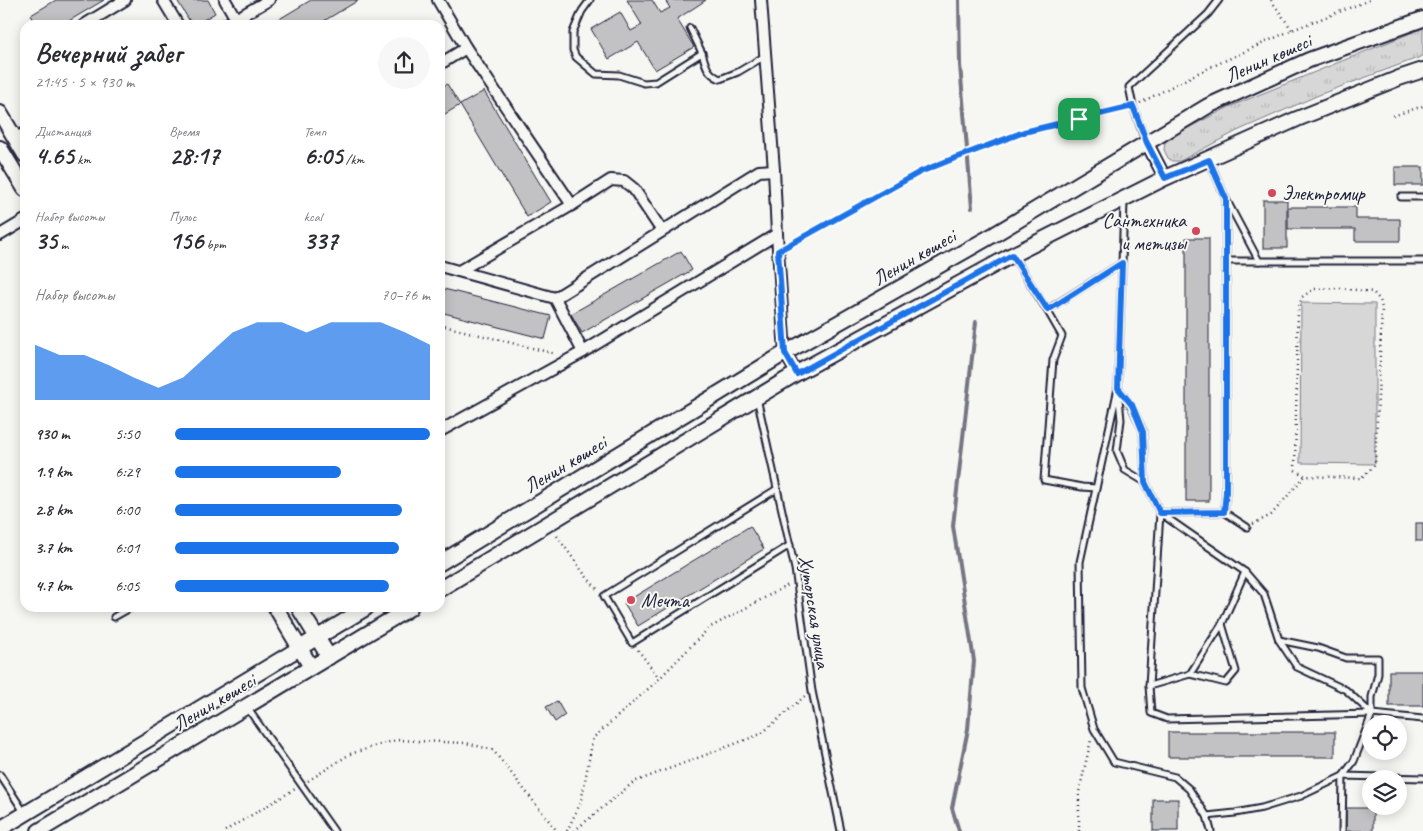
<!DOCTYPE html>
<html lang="ru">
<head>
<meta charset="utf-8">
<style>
  :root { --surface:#fff; --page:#f7f7f7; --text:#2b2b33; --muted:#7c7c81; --accent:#1a73e8 }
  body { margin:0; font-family:Caveat,sans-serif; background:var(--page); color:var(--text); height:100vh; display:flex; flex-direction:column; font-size:19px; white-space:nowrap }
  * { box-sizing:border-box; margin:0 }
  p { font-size:16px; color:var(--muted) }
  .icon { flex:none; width:28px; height:28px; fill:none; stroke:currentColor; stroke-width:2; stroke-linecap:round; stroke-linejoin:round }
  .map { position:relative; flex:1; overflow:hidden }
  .side { position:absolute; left:20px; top:20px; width:425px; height:592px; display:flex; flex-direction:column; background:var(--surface); border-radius:15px; box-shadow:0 2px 12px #0003 }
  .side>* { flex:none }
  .tools { position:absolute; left:1362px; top:715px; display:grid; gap:10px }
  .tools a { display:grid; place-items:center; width:45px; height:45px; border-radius:50%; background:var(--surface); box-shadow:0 2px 12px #0003; font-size:25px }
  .pin { position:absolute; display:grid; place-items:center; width:42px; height:42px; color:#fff; margin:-21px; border-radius:10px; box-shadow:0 2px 8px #0006 }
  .round { display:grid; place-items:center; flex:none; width:52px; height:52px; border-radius:26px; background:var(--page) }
  .head { display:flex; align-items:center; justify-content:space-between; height:85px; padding:0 15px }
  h1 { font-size:28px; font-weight:600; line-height:38px }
  .metrics { display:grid; grid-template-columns:repeat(3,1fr); gap:8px; height:85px; padding:5px 15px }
  .metrics div { display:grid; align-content:center }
  .metrics b { font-size:25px; font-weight:600 }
  .metrics small { font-size:14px; font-weight:400 }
  .metrics p { font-size:14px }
  .chart { height:140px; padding:10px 15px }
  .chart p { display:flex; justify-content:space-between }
  .chart svg { width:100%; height:90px; margin-top:5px; fill:var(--accent); opacity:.7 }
  ul { padding:0 15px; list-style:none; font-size:16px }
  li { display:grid; grid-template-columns:80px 60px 1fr; align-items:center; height:38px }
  li i { height:12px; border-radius:6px; background:var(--accent) }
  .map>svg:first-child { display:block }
  .grass { fill:url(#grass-tufts); stroke:#7c7c89 }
  .park { fill:#d7d7d7; stroke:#7c7c89 }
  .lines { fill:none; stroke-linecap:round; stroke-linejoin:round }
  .stream { stroke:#757583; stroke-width:4 }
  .building { fill:#c2c2c4; stroke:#22223b }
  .service-casing { stroke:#22223b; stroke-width:9 }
  .minor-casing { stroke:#22223b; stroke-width:14 }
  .tertiary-casing { stroke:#22223b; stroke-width:15 }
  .secondary-casing { stroke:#22223b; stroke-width:18 }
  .path { stroke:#22223b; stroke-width:2.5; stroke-dasharray:1 4; stroke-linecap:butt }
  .service { stroke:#f6f6f2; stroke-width:5 }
  .minor { stroke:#f6f6f2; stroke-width:10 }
  .tertiary { stroke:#f6f6f2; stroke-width:11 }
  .secondary { stroke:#f6f6f2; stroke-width:14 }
  .route-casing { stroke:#fff; stroke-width:10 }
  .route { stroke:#1a73e8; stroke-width:6 }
  .poi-dot { fill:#d1495b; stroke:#f6f6f2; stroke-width:2 }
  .labels { text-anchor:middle; stroke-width:4; stroke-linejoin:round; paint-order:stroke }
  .street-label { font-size:20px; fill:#22223b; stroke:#f6f6f2 }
  .poi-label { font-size:20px; fill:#22223b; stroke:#f6f6f2; text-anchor:start }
</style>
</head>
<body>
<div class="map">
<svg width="1423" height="831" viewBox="0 0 1423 831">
  <defs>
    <pattern id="grass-tufts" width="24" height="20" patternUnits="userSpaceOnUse" patternTransform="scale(1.25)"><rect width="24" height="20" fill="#d7d7d7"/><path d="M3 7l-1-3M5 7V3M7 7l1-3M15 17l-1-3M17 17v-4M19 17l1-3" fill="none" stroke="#b8b8b9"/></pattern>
  </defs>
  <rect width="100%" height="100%" fill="#f6f6f2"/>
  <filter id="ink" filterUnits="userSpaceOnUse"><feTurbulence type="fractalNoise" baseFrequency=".02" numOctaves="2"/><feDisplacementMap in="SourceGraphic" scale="10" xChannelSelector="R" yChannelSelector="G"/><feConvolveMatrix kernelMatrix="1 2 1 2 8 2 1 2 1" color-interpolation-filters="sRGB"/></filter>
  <g filter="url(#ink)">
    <path class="grass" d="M1423 28V56L1321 94 1237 131 1180 161H1172L1168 158 1164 150 1165 142 1172 136 1229 107Z"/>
    <path class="park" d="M1301 303 1375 304V464L1300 463Z"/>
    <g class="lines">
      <g class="stream">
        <path d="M959 0 960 65 972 208"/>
        <path d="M959 831 952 808 968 729 974 661 953 526 976 322"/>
      </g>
    </g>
    <g class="building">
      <path d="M56 0H104L62 25H37L31 15Z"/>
      <path d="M177 0H208L215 13 195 25H192Z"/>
      <path d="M311 0H359L317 25H272L271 24Z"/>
      <path d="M627 0H652L660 13 670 8 665 0H706L677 19 694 47 655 70 638 42 609 59 591 29 620 12 631 31 642 25Z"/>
      <path d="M447 84 460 105 440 117V88Z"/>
      <path d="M484 91 551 202 527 217 460 105Z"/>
      <rect x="1395" y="167" width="28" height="18"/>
      <rect x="1263" y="200" width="24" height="48"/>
      <path d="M1288 207H1356V219H1400V241H1355V229H1288Z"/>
      <rect x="1186" y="238" width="23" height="263"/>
      <path d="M681 251 692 270 582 333 571 314Z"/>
      <path d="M440 288 551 316 545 339 440 312Z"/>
      <rect x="1416" y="523" width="7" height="18"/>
      <path d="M750 526 764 549 638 626 624 603Z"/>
      <rect x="1389" y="671" width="34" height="35"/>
      <path d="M557 701 565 715 555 722 546 707Z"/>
      <rect x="1168" y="732" width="167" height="25"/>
      <rect x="1153" y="799" width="25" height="32"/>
      <rect x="1346" y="808" width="27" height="23"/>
    </g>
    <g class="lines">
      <defs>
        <g id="service">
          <path d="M590 0 582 11 573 32V50L576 57 596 74 619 75 644 83 656 82 702 53C706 66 707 73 720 79L738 72 765 56"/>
          <path d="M690 28 702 53"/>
          <path d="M1146 143 1133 106 1129 87 1208 14 1219 0"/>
          <path d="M1209 160 1226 199 1259 261"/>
          <path d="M1401 197H1423"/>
          <path d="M1226 199V492L1224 512 1160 513 1149 686 1151 713 1167 719 1372 714 1423 719"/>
          <path d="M1124 202 1118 388 1121 420 1117 451 1125 470 1145 482"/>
          <path d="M1013 256 1047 310 1122 263"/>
          <path d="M1226 261H1423"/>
          <path d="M1047 310 1062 336 1053 360 1044 480 1082 487 1096 488"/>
          <path d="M1118 388 1080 562 1082 688 1094 729 1114 762 1175 777 1189 789 1207 816 1211 831"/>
          <path d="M1118 388 1131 405 1143 431 1145 482 1160 513 1245 572 1264 594 1279 640 1297 667 1346 690 1372 714"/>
          <path d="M757 398 795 569 812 691 841 831"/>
          <path d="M777 489 604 596 632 643 790 545"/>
          <path d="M1224 512 1247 527"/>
          <path d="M114 617 130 608"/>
          <path d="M1190 674 1226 683 1236 671 1222 624"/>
          <path d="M1149 686 1190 674 1222 624 1245 572"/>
          <path d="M246 706 334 831"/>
          <path d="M0 775 24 812"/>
          <path d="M1207 816 1235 813 1262 808 1301 796 1343 776 1354 761 1372 714V697L1378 674V658H1346L1318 648 1279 640"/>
          <path d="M1342 831 1343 776 1423 778"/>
        </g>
        <g id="minor">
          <path d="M163 0 178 25"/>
          <path d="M225 0 236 19"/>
          <path d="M438 0 466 48 572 205"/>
          <path d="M761 0 774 170 777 234 785 353"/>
          <path d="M84 25 125 0"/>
          <path d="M225 25 269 0"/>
          <path d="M440 64 466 48"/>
          <path d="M15 139 25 133"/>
          <path d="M0 235 25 220"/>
          <path d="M440 266 555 298 759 171 774 170"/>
          <path d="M459 271 572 205 611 180 624 181 634 189 662 231"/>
          <path d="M555 298 583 352"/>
          <path d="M440 431 583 352 777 234"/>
        </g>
        <g id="tertiary">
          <path d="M1147 143 1165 178"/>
          <path d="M785 353 797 373"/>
        </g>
        <g id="secondary">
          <path d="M0 113 25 155"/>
          <path d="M0 148 25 189"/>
          <path d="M440 563 785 353 995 234 1208 106 1309 60 1423 19"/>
          <path d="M440 589 797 373 1012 255 1165 178 1297 119 1399 78 1423 70"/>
          <path d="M276 608 311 667"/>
          <path d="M299 608 329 657"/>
          <path d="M0 829 366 608"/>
          <path d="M39 831 410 608"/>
        </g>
      </defs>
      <use href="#service" class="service-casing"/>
      <use href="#minor" class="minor-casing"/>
      <use href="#tertiary" class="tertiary-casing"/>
      <use href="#secondary" class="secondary-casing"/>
      <g class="path">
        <path d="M1271 0 1292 30"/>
        <path d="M1140 103 1198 73 1292 30 1370 0"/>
        <path d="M1393 116 1423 106"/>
        <path d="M788 246 921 172 950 160 1024 132 1126 108"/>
        <path d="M1340 288 1373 292 1380 300 1382 308 1375 465 1361 478 1305 476 1295 470 1298 310 1302 297 1314 289Z"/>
        <path d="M440 325 556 354"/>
        <path d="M1253 524 1271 515 1305 476"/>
        <path d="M557 536 585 575 598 590"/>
        <path d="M638 650 659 678"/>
        <path d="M308 781 350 754 396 740 466 743 493 750 557 831"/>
        <path d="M225 831 295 789"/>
        <path d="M567 831 581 802 593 738 656 682 709 628 790 584"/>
        <path d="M574 831 634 782 761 734 805 696"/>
        <path d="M1079 831V792L1091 740"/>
      </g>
      <use href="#service" class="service"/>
      <use href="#minor" class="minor"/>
      <use href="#tertiary" class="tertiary"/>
      <use href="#secondary" class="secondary"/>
    </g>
  </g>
  <g class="lines" filter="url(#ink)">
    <defs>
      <path id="route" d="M1133 106 1147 143 1165 178 1209 160 1226 199V492L1224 512 1160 513 1145 482 1143 432 1132 405 1118 388 1122 263 1048 310 1012 255 797 374 785 353 778 251 920 172 950 160 1024 132Z"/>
    </defs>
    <use href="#route" class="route-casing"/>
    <use href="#route" class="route"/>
  </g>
  <g class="poi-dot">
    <circle cx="1272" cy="193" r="5"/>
    <circle cx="1196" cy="231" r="5"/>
    <circle cx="631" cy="600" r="5"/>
  </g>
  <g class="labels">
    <g class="street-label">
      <text transform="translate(1268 58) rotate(-24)" y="7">Ленин көшесі</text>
      <text transform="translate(914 257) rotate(-30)" y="7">Ленин көшесі</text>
      <text transform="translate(565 464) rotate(-31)" y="7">Ленин көшесі</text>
      <text transform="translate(815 612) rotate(81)" y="7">Хуторская улица</text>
      <text transform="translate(214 702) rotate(-31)" y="7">Ленин көшесі</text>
    </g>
    <g class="poi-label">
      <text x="1282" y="200">Электромир</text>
      <text x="1186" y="227" text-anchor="end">Сантехника<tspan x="1186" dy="23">и метизы</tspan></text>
      <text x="641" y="607">Мечта</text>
    </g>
  </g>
</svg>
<div class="tools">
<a><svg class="icon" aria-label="locate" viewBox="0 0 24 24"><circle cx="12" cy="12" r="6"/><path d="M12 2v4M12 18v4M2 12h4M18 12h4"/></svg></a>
<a><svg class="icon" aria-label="layers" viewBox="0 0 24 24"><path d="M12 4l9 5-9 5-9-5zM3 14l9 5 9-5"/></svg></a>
</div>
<div class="pin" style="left:1079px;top:119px;background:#1e9e55"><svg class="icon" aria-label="arrive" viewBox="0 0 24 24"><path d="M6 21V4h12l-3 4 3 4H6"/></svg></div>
<section class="side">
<div class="head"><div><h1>Вечерний забег</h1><p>21:45 · 5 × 930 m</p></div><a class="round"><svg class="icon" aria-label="share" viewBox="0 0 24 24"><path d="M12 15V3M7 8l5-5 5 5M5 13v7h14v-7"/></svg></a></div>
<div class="metrics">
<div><p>Дистанция</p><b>4.65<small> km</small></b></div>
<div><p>Время</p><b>28:17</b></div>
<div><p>Темп</p><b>6:05<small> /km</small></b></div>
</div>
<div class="metrics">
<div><p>Набор высоты</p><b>35<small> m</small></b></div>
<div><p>Пульс</p><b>156<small> bpm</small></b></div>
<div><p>kcal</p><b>337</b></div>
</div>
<div class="chart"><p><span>Набор высоты</span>70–76 m</p>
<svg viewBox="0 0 160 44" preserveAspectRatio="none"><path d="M0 44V17L10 22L20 22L30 27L40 33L50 38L60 33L70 22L80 11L90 6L100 6L110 11L120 6L130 6L140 6L150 11L160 17V44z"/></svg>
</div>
<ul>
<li><b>930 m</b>5:50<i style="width:100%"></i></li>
<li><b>1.9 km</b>6:29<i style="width:65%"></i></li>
<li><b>2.8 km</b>6:00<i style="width:89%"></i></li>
<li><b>3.7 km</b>6:01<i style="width:88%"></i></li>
<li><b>4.7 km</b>6:05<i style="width:84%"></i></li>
</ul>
</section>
</div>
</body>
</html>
